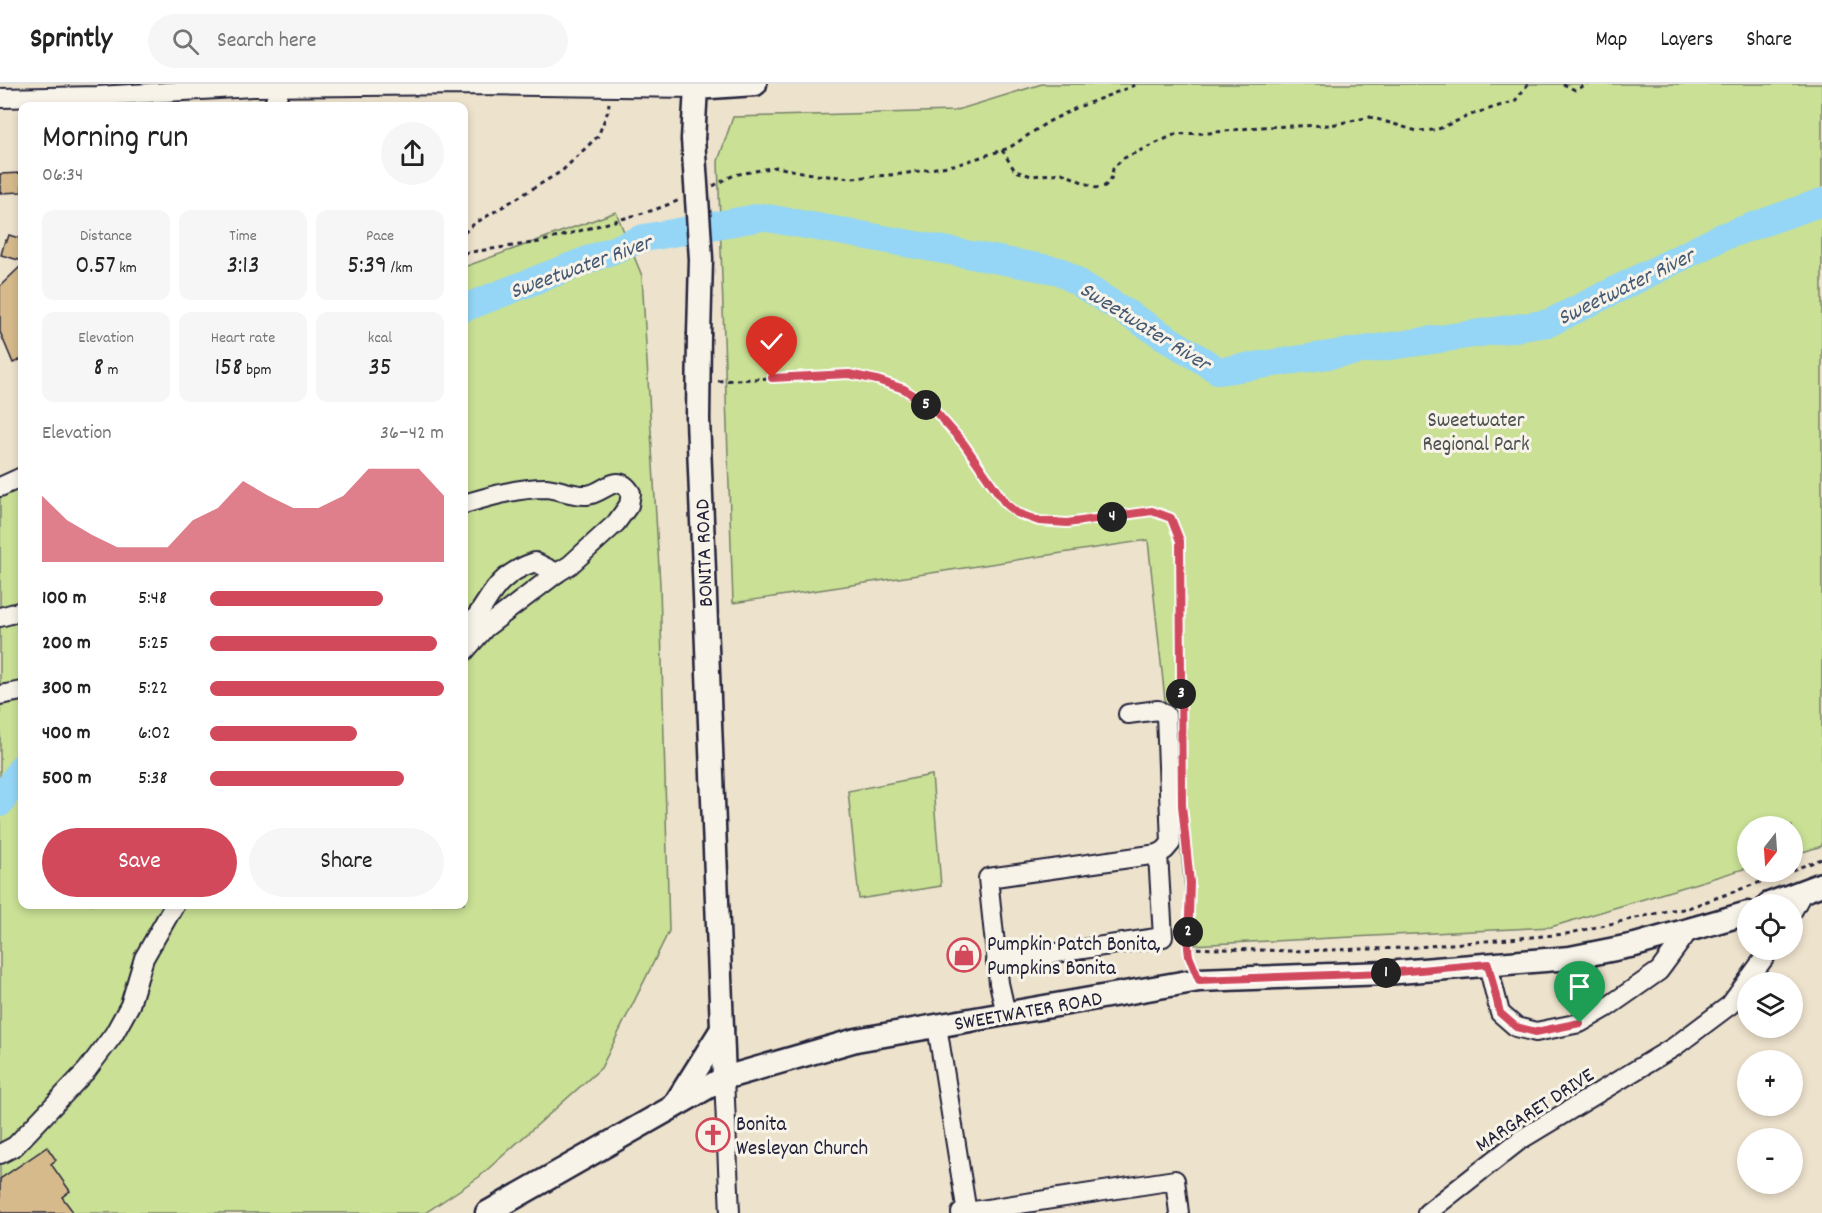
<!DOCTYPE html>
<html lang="en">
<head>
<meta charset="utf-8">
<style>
  :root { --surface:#fff; --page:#f6f6f6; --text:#222; --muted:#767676; --line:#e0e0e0; --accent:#d1495b }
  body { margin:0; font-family:Dekko,sans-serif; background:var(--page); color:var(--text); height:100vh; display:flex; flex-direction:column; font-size:22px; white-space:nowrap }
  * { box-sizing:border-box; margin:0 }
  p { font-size:20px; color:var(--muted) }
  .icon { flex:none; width:33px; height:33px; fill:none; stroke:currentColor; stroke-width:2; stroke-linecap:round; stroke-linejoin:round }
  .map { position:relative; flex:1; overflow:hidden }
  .details { position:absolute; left:18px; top:18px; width:450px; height:807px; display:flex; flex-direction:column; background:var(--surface); border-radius:12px; box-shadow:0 3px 9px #0003 }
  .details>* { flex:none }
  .needle { width:39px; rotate:197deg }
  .tools { position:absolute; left:1737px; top:732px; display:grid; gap:12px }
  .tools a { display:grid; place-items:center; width:66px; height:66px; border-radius:50%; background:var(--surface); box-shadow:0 3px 9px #0003; font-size:30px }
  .pin { position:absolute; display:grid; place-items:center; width:51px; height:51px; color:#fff; margin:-62px -26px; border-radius:50% 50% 50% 0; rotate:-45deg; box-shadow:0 0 6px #0007 }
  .pin .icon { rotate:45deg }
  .km { position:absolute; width:30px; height:30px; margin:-15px; border-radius:50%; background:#222; color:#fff; font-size:16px; line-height:30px; text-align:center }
  .round { display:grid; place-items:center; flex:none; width:63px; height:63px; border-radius:32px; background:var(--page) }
  .headline { display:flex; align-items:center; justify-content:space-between; height:102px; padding:0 24px }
  h1 { font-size:33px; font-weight:600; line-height:45px }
  .metrics { display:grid; grid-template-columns:repeat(3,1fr); gap:9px; height:102px; padding:6px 24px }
  .metrics div { display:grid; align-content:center; border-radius:12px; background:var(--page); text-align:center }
  .metrics b { font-size:26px; font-weight:600 }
  .metrics small { font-size:16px; font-weight:400 }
  .metrics p { font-size:16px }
  .chart { height:168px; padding:12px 24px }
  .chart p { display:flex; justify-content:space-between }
  .chart svg { width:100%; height:108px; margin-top:6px; fill:var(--accent); opacity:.7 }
  .primary-button { display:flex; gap:12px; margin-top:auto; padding:12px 24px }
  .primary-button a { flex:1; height:69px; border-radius:36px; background:var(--accent); color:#fff; font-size:24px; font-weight:600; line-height:69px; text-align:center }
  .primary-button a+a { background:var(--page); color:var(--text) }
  ul { padding:0 24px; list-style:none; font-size:20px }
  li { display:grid; grid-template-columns:96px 72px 1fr; align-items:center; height:45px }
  li i { height:15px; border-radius:8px; background:var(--accent) }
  header { display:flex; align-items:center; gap:36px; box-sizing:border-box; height:84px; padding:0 30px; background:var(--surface); border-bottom:2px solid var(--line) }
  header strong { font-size:28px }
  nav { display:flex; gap:33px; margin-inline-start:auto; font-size:21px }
  .search { width:420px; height:54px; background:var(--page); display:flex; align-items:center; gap:15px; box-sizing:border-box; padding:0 21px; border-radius:33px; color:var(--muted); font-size:22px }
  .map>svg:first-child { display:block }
  .green { fill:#c9e095; stroke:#768168; stroke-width:1.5 }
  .water { fill:#95d6f6; stroke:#678eab; stroke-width:1.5 }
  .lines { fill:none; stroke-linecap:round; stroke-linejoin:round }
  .river { stroke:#95d6f6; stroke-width:28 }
  .building { fill:#d6ba8b; stroke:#22223b; stroke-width:1.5 }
  .minor-casing { stroke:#22223b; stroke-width:22 }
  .major-casing { stroke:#22223b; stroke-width:27 }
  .path { stroke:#22223b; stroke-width:3; stroke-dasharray:4.5 4.5; stroke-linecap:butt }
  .minor { stroke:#f7f3e8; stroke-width:18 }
  .major { stroke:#f7f3e8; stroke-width:22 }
  .major-bridge-casing { stroke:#22223b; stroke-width:27; stroke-linecap:butt }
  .major-bridge { stroke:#f7f3e8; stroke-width:22 }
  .route-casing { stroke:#fff; stroke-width:12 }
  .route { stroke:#d1495b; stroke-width:8 }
  .labels { text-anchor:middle; stroke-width:6; stroke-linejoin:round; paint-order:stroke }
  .park-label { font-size:21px; fill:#4c5252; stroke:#f7f3e8 }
  .street-label { font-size:21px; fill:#22223b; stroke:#f7f3e8 }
  .poi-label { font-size:21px; fill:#22223b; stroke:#f7f3e8; text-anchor:start }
  .water-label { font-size:22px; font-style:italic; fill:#445873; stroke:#f7f3e8 }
</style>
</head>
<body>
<header>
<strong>Sprintly</strong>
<div class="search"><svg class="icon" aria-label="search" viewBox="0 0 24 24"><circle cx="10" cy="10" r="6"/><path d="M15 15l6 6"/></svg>Search here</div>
<nav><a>Map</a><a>Layers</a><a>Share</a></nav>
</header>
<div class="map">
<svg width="1822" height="1129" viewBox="0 0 1822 1129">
  <rect width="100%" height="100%" fill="#ede2cc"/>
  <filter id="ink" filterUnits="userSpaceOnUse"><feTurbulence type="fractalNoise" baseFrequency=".0167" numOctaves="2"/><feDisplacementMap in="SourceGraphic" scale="12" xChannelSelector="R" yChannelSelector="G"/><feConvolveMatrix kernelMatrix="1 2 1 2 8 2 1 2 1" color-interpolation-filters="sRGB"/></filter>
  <g filter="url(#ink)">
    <g class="green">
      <path d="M1042 0H1822V762L1793 771 1792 742H1748L1747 784 1551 843 1191 861 1148 456 733 519 718 77 733 33 954 27Z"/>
      <path d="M616 128 642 192 660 501 669 847 601 984 479 1093 425 1129H0V401L22 392V820H464V183Z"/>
      <path d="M932 691 941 802 859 815 848 707Z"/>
    </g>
    <path class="water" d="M615 170 618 178 464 237V230Z"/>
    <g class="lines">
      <g class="river">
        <path d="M464 224 644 154 762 133 1060 187 1219 287 1549 239 1722 153 1822 118"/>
        <path d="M0 719 22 683"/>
      </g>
    </g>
    <g class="building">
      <path d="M22 89V108L0 109V90Z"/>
      <path d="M9 151 22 155V177L1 171 5 156 7 157Z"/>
      <path d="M22 181V275L13 279 0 248V202Z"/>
      <path d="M47 1063 56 1076 51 1080 70 1107 62 1113 74 1129H3L0 1125V1095Z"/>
    </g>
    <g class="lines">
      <defs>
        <g id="minor">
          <path d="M0 14 97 12 253 3 472 1 696 4"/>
          <path d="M273 22 281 3"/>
          <path d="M0 403 22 393"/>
          <path d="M464 420C491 412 517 404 546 404 559 405 573 412 587 411 604 410 617 386 631 409L629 421 616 439 570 481 557 489 485 544 464 568"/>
          <path d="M0 533 22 527"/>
          <path d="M464 546C481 532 487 511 502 497 511 488 523 482 535 478L557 489"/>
          <path d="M0 611 22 607"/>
          <path d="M1792 828 1804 806"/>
          <path d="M996 878 1163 853 1158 770"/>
          <path d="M1488 881 1500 929 1516 943 1536 948 1580 939 1606 924 1659 887 1690 845"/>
          <path d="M1006 930 999 899 988 794 1158 770 1165 766 1171 759 1166 631 1158 626 1128 630"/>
          <path d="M937 942 967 1129"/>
          <path d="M724 994 730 1129"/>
          <path d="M0 1070 15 1062 87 986 114 950 130 921 144 874 175 820"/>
          <path d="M961 1129 1175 1096 1179 1129"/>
          <path d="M1427 1129 1520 1056 1674 963 1730 921 1770 866"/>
        </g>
        <g id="major">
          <path d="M693 55 696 4 755 0"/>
          <path d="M699 251 698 335 724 994"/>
          <path d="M1769 820 1822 800"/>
          <path d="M675 1020 722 945"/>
          <path d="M487 1129 724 994 856 956 1199 896 1386 889 1570 874 1635 861 1748 829"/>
        </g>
      </defs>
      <use href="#minor" class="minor-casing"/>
      <use href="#major" class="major-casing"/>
      <g class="path">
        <path d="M1563 0 1575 6 1588 0"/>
        <path d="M1002 66 1015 87 1032 92 1062 89 1096 104 1105 102 1111 95 1113 85 1122 75 1176 50 1209 49 1258 43 1331 41 1370 33 1417 47 1436 46 1473 30 1515 17 1528 0"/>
        <path d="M713 102 734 91 776 83 817 91 852 94 902 90 959 80 1009 64 1048 38 1076 24 1138 0"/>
        <path d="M464 149 474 140 562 87 598 52 608 27 609 19"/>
        <path d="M464 169 540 158 654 126 680 116"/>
        <path d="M718 297 849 290 877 296 904 305 936 328 964 360 1005 419 1017 429 1039 437 1067 439 1152 427 1171 434 1180 457 1181 624"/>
        <path d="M1186 765 1190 799 1188 864 1191 878"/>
        <path d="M1792 786 1822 775"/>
        <path d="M1188 864 1291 867 1406 864 1566 850 1671 826 1685 825 1789 788"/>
      </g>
      <use href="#minor" class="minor"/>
      <use href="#major" class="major"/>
      <defs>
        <path id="major-bridge" d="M693 55 701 175 699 251"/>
      </defs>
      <use href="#major-bridge" class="major-bridge-casing"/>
      <use href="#major-bridge" class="major-bridge"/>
    </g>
  </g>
  <g class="lines" filter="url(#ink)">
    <defs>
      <path id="route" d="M772 294 849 290 877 296 904 305 936 328 964 360 1005 419 1017 429 1039 437 1067 439 1152 427 1171 434 1180 457 1182 721 1190 799 1188 864 1189 872 1199 896 1386 889 1488 880 1500 929 1516 943 1536 948 1580 939"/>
    </defs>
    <use href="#route" class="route-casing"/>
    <use href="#route" class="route"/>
  </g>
  <defs>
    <symbol id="shop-ring" viewBox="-11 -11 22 22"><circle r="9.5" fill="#f7f3e8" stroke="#d1495b" stroke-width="1.5"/><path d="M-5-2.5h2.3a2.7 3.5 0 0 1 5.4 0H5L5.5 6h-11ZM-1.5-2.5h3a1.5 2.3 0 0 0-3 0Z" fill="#d1495b"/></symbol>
    <symbol id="church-ring" viewBox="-11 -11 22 22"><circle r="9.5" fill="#f7f3e8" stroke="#d1495b" stroke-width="1.5"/><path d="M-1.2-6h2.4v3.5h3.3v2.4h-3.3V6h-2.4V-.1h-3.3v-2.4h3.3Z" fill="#d1495b"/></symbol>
  </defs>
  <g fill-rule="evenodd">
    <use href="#shop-ring" x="945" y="852" width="38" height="38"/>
    <use href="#church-ring" x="694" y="1032" width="38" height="38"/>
  </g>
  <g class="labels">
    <g class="park-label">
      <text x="1476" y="342">Sweetwater<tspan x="1476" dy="24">Regional Park</tspan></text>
    </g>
    <g class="street-label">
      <text transform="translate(703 469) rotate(-92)" y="7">BONITA ROAD</text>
      <text transform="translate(1028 926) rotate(-10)" y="7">SWEETWATER ROAD</text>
      <text transform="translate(1534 1025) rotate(-33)" y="7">MARGARET DRIVE</text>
    </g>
    <g class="poi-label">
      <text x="987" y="866">Pumpkin Patch Bonita,<tspan x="987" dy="24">Pumpkins Bonita</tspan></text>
      <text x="736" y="1046">Bonita<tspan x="736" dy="24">Wesleyan Church</tspan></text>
    </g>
    <g class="water-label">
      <text transform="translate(580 181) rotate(-20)" y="8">Sweetwater River</text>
      <text transform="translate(1625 201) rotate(-26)" y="8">Sweetwater River</text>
      <text transform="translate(1146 241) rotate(32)" y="8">Sweetwater River</text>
    </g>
  </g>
</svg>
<div class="tools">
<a><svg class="needle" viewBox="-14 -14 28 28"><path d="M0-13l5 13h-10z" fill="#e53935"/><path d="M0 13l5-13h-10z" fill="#767676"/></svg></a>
<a><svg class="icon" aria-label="locate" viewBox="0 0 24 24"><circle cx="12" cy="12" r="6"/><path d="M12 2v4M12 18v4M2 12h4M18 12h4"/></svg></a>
<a><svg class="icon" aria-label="layers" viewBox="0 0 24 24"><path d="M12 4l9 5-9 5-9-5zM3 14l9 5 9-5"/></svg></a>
<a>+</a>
<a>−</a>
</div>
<div class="pin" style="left:1580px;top:939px;background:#1e9e55"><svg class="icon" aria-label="arrive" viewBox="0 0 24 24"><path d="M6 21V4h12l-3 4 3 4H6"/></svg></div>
<div class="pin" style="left:772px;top:294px;background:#d93025"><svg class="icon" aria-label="check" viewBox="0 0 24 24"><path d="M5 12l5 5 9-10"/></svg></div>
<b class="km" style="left:1386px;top:889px">1</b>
<b class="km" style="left:1188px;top:848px">2</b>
<b class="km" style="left:1181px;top:610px">3</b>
<b class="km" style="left:1112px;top:433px">4</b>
<b class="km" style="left:926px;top:321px">5</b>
<section class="details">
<div class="headline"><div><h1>Morning run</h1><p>06:34</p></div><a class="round"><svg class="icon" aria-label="share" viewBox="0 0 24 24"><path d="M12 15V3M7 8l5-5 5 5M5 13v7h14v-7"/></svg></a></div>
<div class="metrics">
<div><p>Distance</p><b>0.57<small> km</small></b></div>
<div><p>Time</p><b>3:13</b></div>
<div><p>Pace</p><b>5:39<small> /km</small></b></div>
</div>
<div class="metrics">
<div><p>Elevation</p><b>8<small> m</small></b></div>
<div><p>Heart rate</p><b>158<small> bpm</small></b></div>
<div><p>kcal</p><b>35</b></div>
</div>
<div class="chart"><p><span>Elevation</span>36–42 m</p>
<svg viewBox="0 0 160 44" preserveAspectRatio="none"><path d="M0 44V17L10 27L20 33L30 38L40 38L50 38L60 27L70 22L80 11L90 17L100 22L110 22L120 17L130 6L140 6L150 6L160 17V44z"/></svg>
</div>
<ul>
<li><b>100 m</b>5:48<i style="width:74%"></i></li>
<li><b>200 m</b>5:25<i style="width:97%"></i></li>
<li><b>300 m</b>5:22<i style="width:100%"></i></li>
<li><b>400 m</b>6:02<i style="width:63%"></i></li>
<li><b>500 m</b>5:38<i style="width:83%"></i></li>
</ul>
<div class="primary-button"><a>Save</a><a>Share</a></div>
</section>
</div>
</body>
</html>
